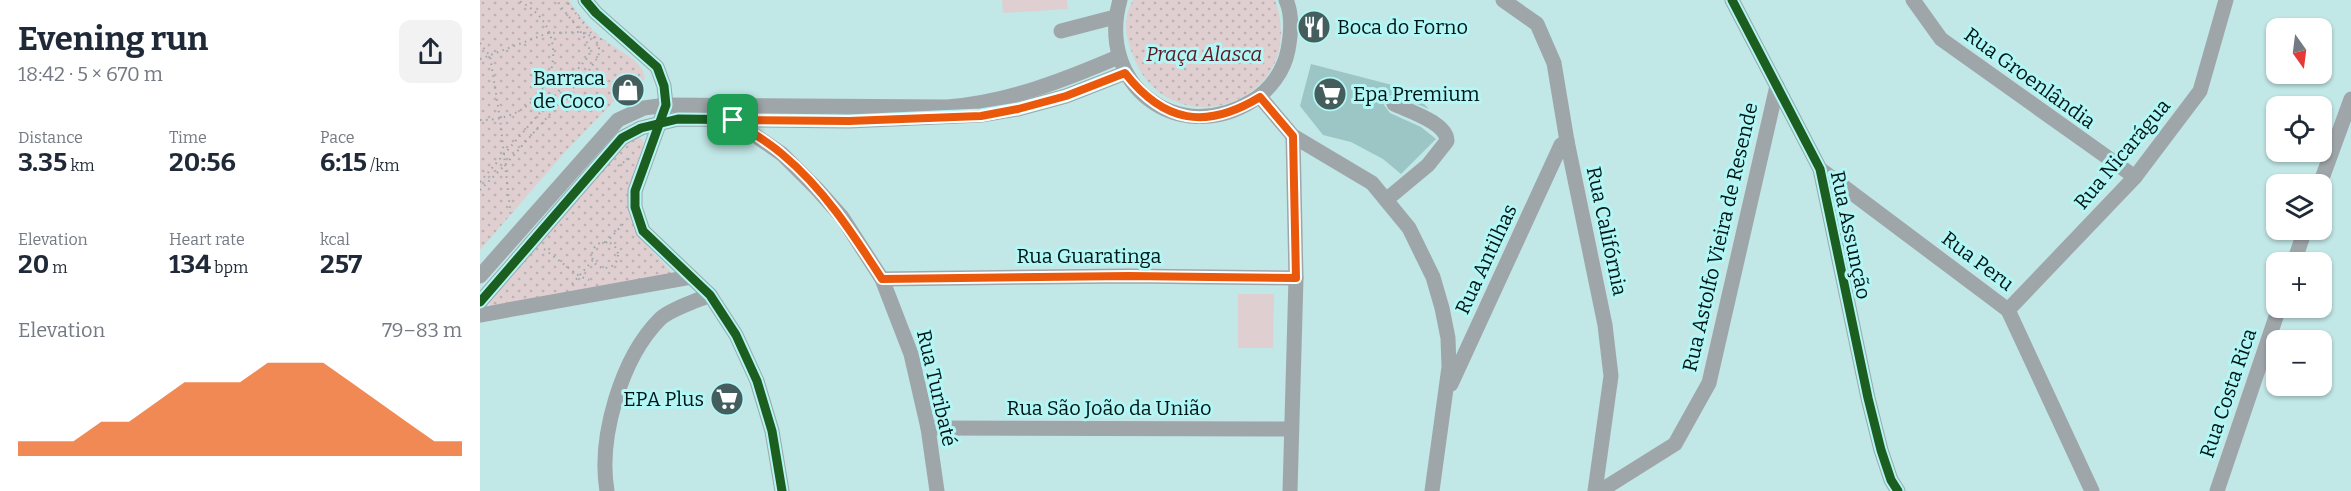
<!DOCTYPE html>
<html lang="en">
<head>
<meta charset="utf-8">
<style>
  :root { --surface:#fff; --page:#f2f2f3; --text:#1f2937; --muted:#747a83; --accent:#ea580c }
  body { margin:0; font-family:Bitter,serif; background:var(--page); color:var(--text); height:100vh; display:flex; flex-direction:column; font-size:22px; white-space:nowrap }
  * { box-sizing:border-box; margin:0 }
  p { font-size:20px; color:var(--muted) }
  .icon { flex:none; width:33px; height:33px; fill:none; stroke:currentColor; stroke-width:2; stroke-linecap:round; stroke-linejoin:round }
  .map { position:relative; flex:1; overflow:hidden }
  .sheet { display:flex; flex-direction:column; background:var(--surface); width:480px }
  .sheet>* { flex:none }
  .needle { width:39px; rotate:166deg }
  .buttons { position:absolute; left:1786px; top:18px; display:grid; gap:12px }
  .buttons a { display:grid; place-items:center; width:66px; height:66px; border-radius:12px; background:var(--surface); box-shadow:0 2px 4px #0004; font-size:30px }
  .pin { position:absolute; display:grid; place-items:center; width:51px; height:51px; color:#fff; margin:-26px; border-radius:12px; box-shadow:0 3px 9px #0006 }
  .round { display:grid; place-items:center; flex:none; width:63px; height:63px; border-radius:12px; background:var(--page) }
  .overview { display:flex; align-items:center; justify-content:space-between; height:102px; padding:0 18px }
  h1 { font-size:33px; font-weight:700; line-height:45px }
  .stats { display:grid; grid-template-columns:repeat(3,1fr); gap:9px; height:102px; padding:6px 18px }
  .stats div { display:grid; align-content:center }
  .stats b { font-size:26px; font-weight:700 }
  .stats small { font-size:16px; font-weight:400 }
  .stats p { font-size:16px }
  .chart { height:168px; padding:12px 18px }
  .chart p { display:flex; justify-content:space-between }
  .chart svg { width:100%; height:108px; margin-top:6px; fill:var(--accent); opacity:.7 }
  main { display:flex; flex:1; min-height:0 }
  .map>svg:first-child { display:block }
  .grass { fill:#dfcfd1 }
  .park { fill:url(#park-dots) }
  .building { fill:#9cc5c5 }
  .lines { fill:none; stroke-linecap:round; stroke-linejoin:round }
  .path { stroke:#98a6a9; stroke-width:2; stroke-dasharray:1.5 4.5; stroke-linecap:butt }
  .minor { stroke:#9fa6aa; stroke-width:15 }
  .cycleway-casing { stroke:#b2f6f5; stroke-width:13 }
  .cycleway { stroke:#1b5e20; stroke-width:9 }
  .route-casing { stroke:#fff; stroke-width:12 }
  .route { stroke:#ea580c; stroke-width:8 }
  .labels { text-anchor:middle; stroke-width:6; stroke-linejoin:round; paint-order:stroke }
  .poi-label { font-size:20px; fill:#001515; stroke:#b2f6f5; text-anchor:start }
  .park-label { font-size:20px; font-style:italic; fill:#5d1723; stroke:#b2f6f5 }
  .street-label { font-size:20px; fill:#001515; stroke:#b2f6f5 }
</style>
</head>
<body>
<main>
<section class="sheet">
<div class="overview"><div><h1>Evening run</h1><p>18:42 · 5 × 670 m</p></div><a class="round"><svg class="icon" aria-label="share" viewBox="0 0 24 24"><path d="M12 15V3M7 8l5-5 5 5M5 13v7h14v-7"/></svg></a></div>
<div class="stats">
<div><p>Distance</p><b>3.35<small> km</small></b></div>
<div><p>Time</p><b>20:56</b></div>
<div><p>Pace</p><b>6:15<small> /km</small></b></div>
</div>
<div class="stats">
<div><p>Elevation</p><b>20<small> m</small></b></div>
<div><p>Heart rate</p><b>134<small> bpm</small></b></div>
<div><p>kcal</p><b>257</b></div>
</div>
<div class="chart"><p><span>Elevation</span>79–83 m</p>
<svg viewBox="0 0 160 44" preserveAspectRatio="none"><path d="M0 44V38L10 38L20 38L30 30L40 30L50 22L60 14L70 14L80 14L90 6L100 6L110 6L120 14L130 22L140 30L150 38L160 38V44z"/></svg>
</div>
</section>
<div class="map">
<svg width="1871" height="491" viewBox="0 0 1871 491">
  <defs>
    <pattern id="park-dots" width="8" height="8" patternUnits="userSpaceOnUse" patternTransform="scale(1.5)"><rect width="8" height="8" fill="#dfcfd1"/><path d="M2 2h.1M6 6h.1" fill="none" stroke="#beb1b3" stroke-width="1.8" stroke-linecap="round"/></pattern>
  </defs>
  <rect width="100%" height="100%" fill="#c1e7e6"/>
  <g class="grass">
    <path d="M522 0H587L588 9 523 13Z"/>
    <path d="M758 294H794L793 348H758Z"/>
  </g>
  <g class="park">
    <path d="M0 0H89C97 14 108 26 120 37 134 49 163 59 165 78L159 86 136 99 85 152 0 250Z"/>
    <path d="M653 0H795C832 105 686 151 652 53 645 35 643 18 653 0Z"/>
    <path d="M158 138 162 139 164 143C161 153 156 163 154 174 141 229 159 235 192 273L191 275 13 307 10 305V302L140 150 147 144Z"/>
  </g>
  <path class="building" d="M831 64 912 85 941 101 949 109 913 94 908 97 904 105 910 113 941 127 956 139 921 174 903 159 871 142 843 135 820 106Z"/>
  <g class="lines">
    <g class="path">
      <path d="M0 43 10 56 20 119 31 218"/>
      <path d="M0 59 68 33 100 32 126 41"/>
      <path d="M0 120C75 122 101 29 37 0"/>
      <path d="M138 166 150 158"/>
      <path d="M0 182 109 56C114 41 84 14 77 0"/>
      <path d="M0 190 25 165 110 69C113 64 118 58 119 53 122 40 93 13 86 0"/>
      <circle cx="125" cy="255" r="13"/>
      <path d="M126 243 144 223"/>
      <path d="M64 249 99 276 109 280"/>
      <path d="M92 284 113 260"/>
    </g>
    <g class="minor">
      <path d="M105 0 116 13 177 67 184 86 186 105 155 191V207L163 231 230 295 256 335 277 381 292 431 302 491"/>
      <path d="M640 0C616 84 697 147 772 101 790 90 804 71 808 50 811 34 813 15 806 0"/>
      <path d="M1023 0 1057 24 1074 63 1087 141 1125 325 1131 376 1115 491"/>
      <path d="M1252 0 1340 169 1388 398 1401 450 1411 480 1418 491"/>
      <path d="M1433 0 1461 39 1655 177"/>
      <path d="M581 31 635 17"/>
      <path d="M780 97 813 136 892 183 929 228 953 277 962 308 968 338 969 367 952 491"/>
      <path d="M253 120 302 154 337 189 362 217 402 279 431 354 448 428 457 491"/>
      <path d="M1340 169 1528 310 1612 491"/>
      <path d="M1840 184 1871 99"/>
      <path d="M906 200 948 165 967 141C967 123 929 111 914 104"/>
      <path d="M1814 262 1825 230"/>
      <path d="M0 276 138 120 164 108 186 105 467 107C528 102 582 81 638 57"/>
      <path d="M402 279 649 276 816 278"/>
      <path d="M0 302 142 138 161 128 198 119 369 121 501 115 538 109 586 96 645 73"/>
      <path d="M1528 310 1655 177 1720 91 1746 0"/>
      <path d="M0 315 211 277"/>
      <path d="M971 384 1081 145 1087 141"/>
      <path d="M448 428 811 429"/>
      <path d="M127 491C118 438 141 358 180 319 189 310 216 301 230 295"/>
      <path d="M810 491 816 278 813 136"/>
      <path d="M1120 491 1195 444 1229 383 1297 86"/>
      <path d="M1737 491 1799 308"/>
    </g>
    <defs>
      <g id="cycleway">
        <path d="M105 0 116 13 177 67 184 86 186 105 155 191V207L163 231 230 295 256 335 277 381 292 431 302 491"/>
        <path d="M1252 0 1340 169 1388 398 1401 450 1411 480 1418 491"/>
        <path d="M0 302 142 138 161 128 198 119 369 121 501 115 538 109 586 96 645 73"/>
      </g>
    </defs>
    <use href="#cycleway" class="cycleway-casing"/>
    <use href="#cycleway" class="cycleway"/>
  </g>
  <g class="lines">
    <defs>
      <path id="route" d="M645 73C684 123 726 130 780 97L813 136 816 278 649 276 402 279C373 234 344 189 302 154 287 141 269 131 253 120L369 121 501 116 538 109 586 96Z"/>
    </defs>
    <use href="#route" class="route-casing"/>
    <use href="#route" class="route"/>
  </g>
  <defs>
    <symbol id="restaurant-disc" viewBox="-11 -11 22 22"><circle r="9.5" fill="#445e5e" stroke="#b2f6f5"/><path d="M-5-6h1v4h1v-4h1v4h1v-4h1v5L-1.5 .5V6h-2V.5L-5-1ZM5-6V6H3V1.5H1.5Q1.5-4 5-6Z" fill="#fff"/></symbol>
    <symbol id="shop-disc" viewBox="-11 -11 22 22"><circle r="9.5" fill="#445e5e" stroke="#b2f6f5"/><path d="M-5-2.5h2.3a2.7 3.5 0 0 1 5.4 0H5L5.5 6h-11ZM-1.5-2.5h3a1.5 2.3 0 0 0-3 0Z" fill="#fff"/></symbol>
    <symbol id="supermarket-disc" viewBox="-11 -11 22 22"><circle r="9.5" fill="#445e5e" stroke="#b2f6f5"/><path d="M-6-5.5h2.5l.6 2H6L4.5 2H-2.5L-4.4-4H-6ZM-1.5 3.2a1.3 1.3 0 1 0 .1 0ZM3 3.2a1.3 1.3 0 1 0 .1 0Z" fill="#fff"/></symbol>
  </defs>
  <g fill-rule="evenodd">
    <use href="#restaurant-disc" x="815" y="8" width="38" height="38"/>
    <use href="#shop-disc" x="129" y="71" width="38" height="38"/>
    <use href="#supermarket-disc" x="831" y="75" width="38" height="38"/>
    <use href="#supermarket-disc" x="228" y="380" width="38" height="38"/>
  </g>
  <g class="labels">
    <g class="poi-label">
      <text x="857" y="34">Boca do Forno</text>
      <text x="125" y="85" text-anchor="end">Barraca<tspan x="125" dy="23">de Coco</tspan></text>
      <text x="873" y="101">Epa Premium</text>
      <text x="224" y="406" text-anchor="end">EPA Plus</text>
    </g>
    <g class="park-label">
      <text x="724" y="61">Praça Alasca</text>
    </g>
    <g class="street-label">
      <text transform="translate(1550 78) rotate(36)" y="7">Rua Groenlândia</text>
      <text transform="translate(1642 154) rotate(-50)" y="7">Rua Nicarágua</text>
      <text transform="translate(1127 231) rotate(78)" y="7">Rua Califórnia</text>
      <text transform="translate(1371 235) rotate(78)" y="7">Rua Assunção</text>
      <text transform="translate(1240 237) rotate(-77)" y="7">Rua Astolfo Vieira de Resende</text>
      <text x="609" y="263">Rua Guaratinga</text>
      <text transform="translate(1006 259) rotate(-65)" y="7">Rua Antilhas</text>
      <text transform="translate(1498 261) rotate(37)" y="7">Rua Peru</text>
      <text transform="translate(457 388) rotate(77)" y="7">Rua Turibaté</text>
      <text transform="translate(1748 393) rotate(-71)" y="7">Rua Costa Rica</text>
      <text x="629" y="415">Rua São João da União</text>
    </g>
  </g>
</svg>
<div class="buttons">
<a><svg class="needle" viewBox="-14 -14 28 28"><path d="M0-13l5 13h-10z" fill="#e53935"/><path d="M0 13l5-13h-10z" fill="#747a83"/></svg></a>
<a><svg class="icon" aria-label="locate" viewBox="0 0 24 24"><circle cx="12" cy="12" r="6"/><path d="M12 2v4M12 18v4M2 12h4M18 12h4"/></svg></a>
<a><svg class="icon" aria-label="layers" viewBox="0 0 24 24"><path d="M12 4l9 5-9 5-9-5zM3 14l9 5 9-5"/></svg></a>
<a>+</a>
<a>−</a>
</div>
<div class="pin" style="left:253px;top:120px;background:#1e9e55"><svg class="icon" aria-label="arrive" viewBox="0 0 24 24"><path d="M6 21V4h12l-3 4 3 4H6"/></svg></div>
</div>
</main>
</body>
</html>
